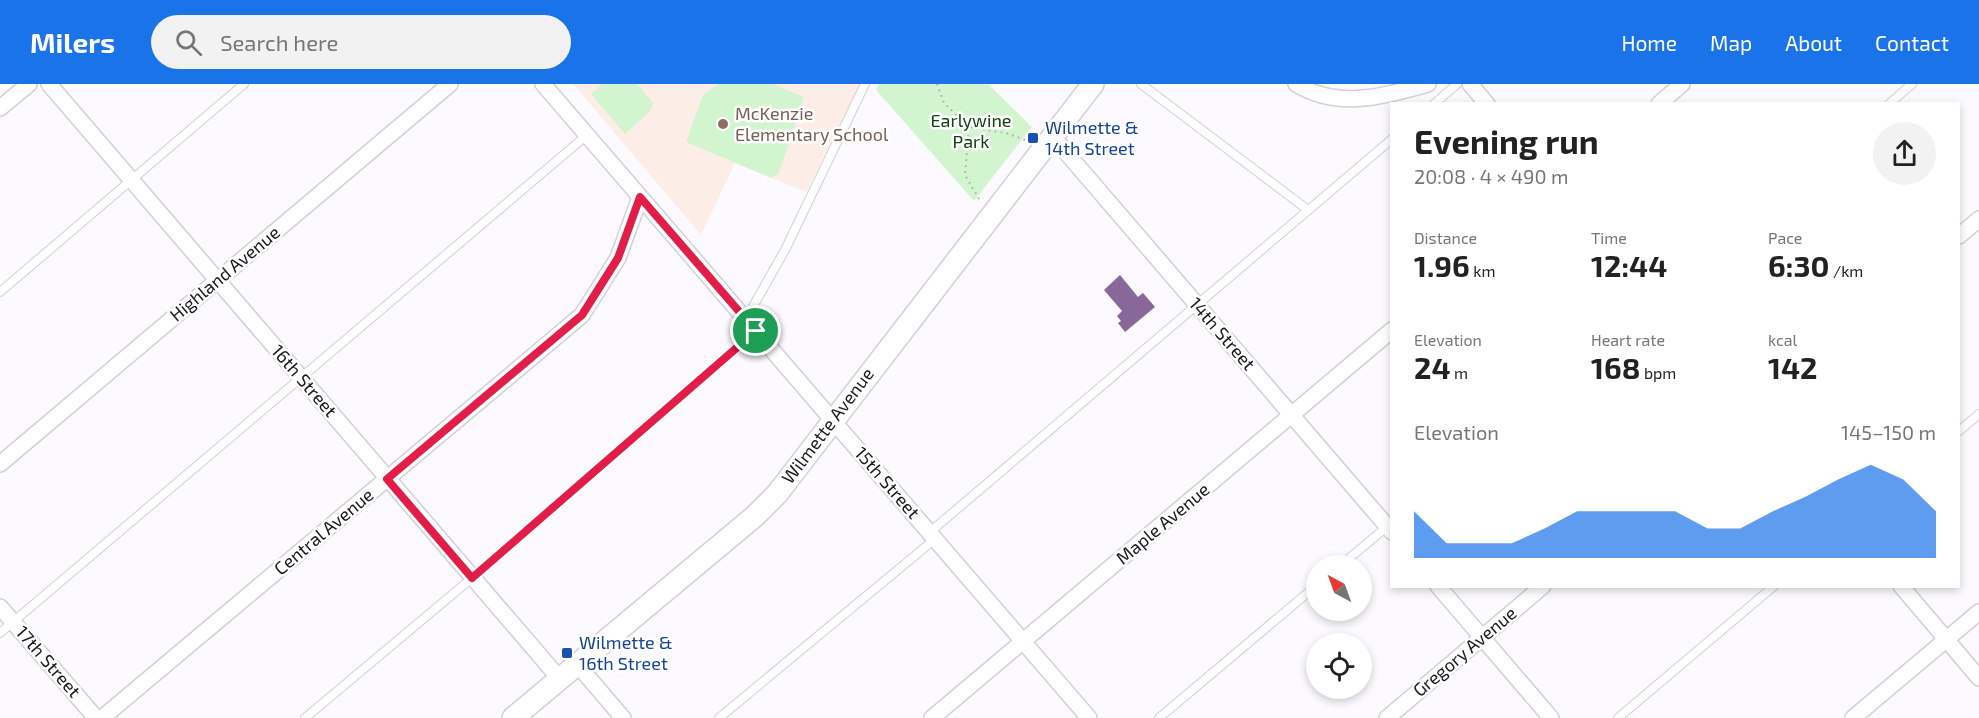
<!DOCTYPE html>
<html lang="en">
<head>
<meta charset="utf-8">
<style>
  :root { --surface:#fff; --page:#f2f2f2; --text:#222; --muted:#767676; --accent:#1a73e8 }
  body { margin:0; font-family:"Exo 2",sans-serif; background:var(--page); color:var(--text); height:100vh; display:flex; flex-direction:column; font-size:22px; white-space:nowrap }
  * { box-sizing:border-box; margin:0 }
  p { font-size:20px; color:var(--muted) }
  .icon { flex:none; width:33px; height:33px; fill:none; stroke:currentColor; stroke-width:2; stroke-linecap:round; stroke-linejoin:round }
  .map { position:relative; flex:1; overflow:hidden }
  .drawer { position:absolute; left:1390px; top:18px; width:570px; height:486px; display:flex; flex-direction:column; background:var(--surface); border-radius:0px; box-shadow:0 3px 9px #0003 }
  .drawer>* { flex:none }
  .needle { width:39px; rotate:319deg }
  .buttons { position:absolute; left:1306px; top:471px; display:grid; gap:12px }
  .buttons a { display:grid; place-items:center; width:66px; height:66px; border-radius:50%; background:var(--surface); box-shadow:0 3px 9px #0003; font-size:30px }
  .pin { position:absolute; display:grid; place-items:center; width:51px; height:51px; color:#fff; margin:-26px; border:3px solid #fff; border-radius:50%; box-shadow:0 2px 6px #0007 }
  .round { display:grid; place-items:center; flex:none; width:63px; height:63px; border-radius:32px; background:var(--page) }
  .headline { display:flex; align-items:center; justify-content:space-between; height:102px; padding:0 24px }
  h1 { font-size:33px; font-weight:700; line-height:45px }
  .figures { display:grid; grid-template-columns:repeat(3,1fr); gap:9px; height:102px; padding:6px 24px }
  .figures div { display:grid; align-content:center }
  .figures b { font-size:30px; font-weight:700 }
  .figures small { font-size:16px; font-weight:400 }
  .figures p { font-size:16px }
  .chart { height:168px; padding:12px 24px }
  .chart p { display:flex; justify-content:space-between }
  .chart svg { width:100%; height:108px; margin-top:6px; fill:var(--accent); opacity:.7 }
  header { display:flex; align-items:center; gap:36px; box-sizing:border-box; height:84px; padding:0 30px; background:var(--accent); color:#fff }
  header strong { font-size:28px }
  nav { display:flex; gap:33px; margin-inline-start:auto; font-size:21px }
  .search { width:420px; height:54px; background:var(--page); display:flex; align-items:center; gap:15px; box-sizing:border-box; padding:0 21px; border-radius:33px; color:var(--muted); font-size:22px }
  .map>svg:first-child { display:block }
  .education { fill:#fceee7 }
  .green { fill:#d2f4cf }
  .building { fill:#88679b }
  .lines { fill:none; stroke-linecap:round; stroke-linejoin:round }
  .lane-casing { stroke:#d2d0d4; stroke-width:10 }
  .street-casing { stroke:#d2d0d4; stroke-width:18 }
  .secondary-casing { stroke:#d2d0d4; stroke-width:24 }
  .path { stroke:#aba9ac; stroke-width:2; stroke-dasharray:1.5 4.5; stroke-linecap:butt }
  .lane { stroke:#fff; stroke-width:8 }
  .street { stroke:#fff; stroke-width:15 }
  .secondary { stroke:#fff; stroke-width:21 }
  .route-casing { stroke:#fff; stroke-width:12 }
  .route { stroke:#e11d48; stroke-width:8 }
  .education-dot { fill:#8d6e63; stroke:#fff; stroke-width:2 }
  .transit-dot { fill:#1a4fb4; stroke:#fff; stroke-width:2 }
  .labels { text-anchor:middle; stroke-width:5; stroke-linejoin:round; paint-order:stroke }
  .education-label { font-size:18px; fill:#785e54; stroke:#fff; text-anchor:start }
  .park-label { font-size:18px; fill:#0f400f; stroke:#fff }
  .transit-label { font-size:18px; fill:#164399; stroke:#fff; text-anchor:start }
  .street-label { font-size:18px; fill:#19191a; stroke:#fff }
</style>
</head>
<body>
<header>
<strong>Milers</strong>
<div class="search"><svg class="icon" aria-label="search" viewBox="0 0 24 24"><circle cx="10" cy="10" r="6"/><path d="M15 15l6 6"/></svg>Search here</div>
<nav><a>Home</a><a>Map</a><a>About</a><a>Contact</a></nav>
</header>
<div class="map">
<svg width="1979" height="634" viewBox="0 0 1979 634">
  <rect width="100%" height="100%" fill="#fdfaff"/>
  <path class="education" d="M573 0H860L806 108 735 79 701 151Z"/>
  <g class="green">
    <path d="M602 0H637L653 19 650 27 625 50 591 10Z"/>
    <path d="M718 0H773L804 13 779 89 771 94 686 58 703 11Z"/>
    <path d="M879 0H988L1032 43 974 117 876 6Z"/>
  </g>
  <path class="building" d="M1120 191 1138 213 1143 209 1155 223 1125 248 1118 239 1121 237 1117 232 1122 227 1104 206Z"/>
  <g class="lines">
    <defs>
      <g id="lane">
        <path d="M1141 0 1308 126"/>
        <path d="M1434 20 1457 0"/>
        <path d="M1889 20 1912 0"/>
        <path d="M0 208 244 0"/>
        <path d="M746 235 785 166 865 0"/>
        <path d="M1959 347 1979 330"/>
        <path d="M930 448 1392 55"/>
        <path d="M1340 482 1389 441"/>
        <path d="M0 549 587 51"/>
        <path d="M305 634 472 494 756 247"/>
        <path d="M719 634 935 455"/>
        <path d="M1159 634 1317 501"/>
        <path d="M1618 634 1774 502"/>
      </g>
      <g id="street">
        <path d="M49 0 559 594"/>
        <path d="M543 0 1089 634"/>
        <path d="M1296 0C1339 26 1383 12 1428 0"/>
        <path d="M1470 0 1487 20"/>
        <path d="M1659 20 1682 0"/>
        <path d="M0 24 29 0"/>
        <path d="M1052 52 1392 448"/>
        <path d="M1959 152 1979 135"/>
        <path d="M0 380 450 0"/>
        <path d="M1438 502 1551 634"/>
        <path d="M1901 502 1979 594"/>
        <path d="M0 523 96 634"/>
        <path d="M576 579 623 634"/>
        <path d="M102 634 582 231 618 174 640 113"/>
        <path d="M932 634 1392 246"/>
        <path d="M1387 634 1543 502"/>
        <path d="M1853 634 1979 528"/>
      </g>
      <path id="secondary" d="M513 634 755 432 777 410 1093 0"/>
    </defs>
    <use href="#lane" class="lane-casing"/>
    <use href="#street" class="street-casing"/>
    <use href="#secondary" class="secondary-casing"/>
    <g class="path">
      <path d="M937 0 944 19 969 43"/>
      <path d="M979 115 965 91 969 43 1006 49 1025 56"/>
    </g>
    <use href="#lane" class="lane"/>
    <use href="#street" class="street"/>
    <use href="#secondary" class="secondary"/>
  </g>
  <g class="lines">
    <defs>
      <path id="route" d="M640 113 756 247 472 494 387 395 582 231 618 174Z"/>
    </defs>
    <use href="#route" class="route-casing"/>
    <use href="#route" class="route"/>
  </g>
  <circle class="education-dot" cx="723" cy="40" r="6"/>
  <g class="transit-dot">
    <rect x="1027" y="48" width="12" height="12" rx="3"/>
    <rect x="561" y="563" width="12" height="12" rx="3"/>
  </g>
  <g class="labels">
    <g class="education-label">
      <text x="735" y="36">McKenzie<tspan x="735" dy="21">Elementary School</tspan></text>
    </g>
    <g class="park-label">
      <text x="971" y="43">Earlywine<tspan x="971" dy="21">Park</tspan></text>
    </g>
    <g class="transit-label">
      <text x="1045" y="50">Wilmette &amp;<tspan x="1045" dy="21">14th Street</tspan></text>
      <text x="579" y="565">Wilmette &amp;<tspan x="579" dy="21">16th Street</tspan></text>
    </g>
    <g class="street-label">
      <text transform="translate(225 190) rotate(-40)" y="6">Highland Avenue</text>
      <text transform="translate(1222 250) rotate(49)" y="6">14th Street</text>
      <text transform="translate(304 297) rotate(49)" y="6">16th Street</text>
      <text transform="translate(828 342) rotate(-53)" y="6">Wilmette Avenue</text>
      <text transform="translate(887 399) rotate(49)" y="6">15th Street</text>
      <text transform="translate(1163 440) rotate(-40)" y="6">Maple Avenue</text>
      <text transform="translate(324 448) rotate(-40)" y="6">Central Avenue</text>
      <text transform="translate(1465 568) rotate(-40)" y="6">Gregory Avenue</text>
      <text transform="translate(48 578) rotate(49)" y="6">17th Street</text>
    </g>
  </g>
</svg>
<div class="buttons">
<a><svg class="needle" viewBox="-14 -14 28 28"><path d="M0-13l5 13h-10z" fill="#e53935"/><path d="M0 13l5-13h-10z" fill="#767676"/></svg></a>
<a><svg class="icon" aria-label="locate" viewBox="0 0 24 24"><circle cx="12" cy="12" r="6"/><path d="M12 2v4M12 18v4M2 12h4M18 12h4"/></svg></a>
</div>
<div class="pin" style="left:756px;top:247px;background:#1e9e55"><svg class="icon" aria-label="arrive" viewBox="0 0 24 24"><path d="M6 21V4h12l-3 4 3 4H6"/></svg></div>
<section class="drawer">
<div class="headline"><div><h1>Evening run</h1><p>20:08 · 4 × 490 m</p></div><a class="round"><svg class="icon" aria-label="share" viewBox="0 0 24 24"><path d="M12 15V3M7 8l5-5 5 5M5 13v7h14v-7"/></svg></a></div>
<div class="figures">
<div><p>Distance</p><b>1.96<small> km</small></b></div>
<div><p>Time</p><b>12:44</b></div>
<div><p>Pace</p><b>6:30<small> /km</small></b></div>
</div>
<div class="figures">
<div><p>Elevation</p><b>24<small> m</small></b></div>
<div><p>Heart rate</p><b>168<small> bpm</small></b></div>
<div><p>kcal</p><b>142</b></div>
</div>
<div class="chart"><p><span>Elevation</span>145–150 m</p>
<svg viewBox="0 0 160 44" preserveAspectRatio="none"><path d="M0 44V25L10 38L20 38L30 38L40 32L50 25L60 25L70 25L80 25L90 32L100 32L110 25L120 19L130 12L140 6L150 12L160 25V44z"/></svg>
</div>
</section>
</div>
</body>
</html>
